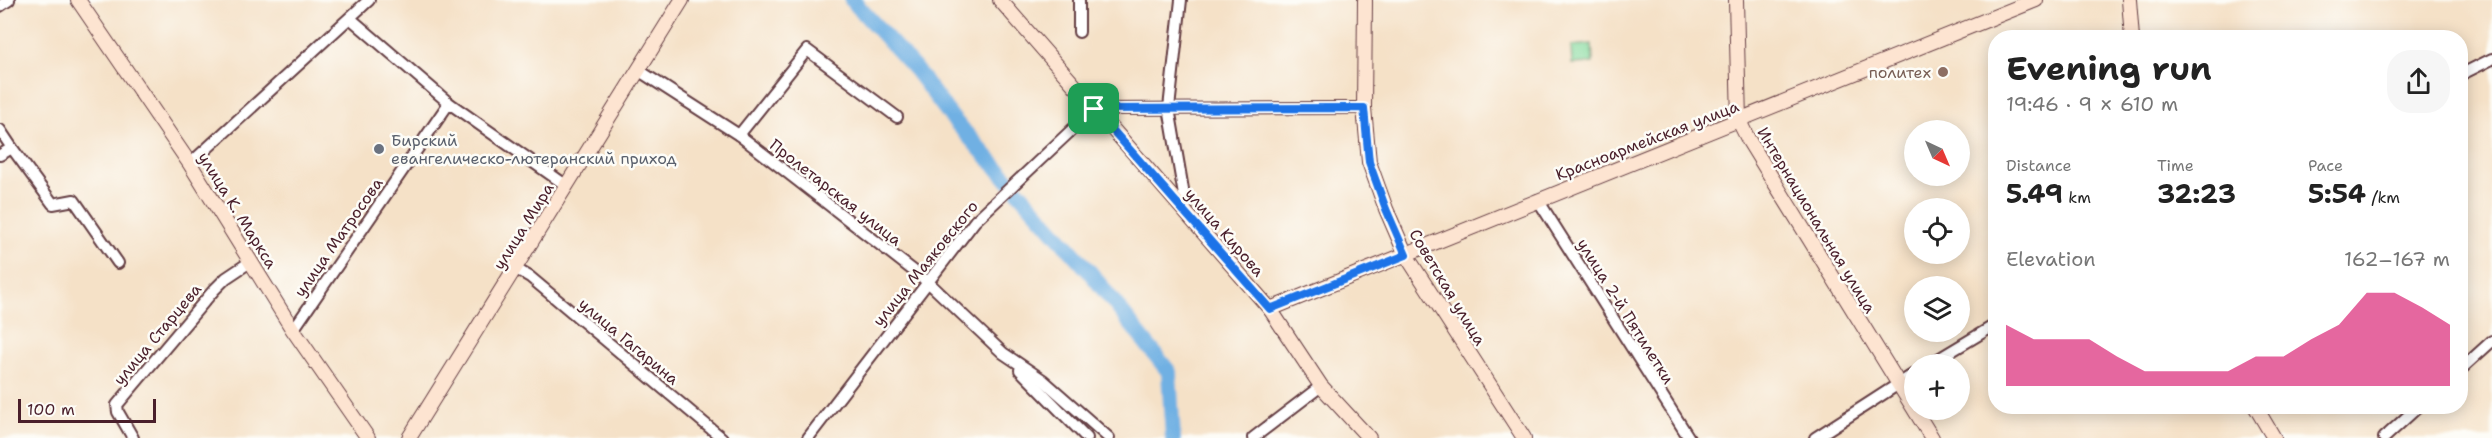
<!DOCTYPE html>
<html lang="en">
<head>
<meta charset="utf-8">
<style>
  :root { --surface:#fff; --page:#f6f6f6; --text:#222; --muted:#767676; --accent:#db2777 }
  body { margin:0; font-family:"Shantell Sans",sans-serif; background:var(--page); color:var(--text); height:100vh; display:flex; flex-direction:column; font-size:22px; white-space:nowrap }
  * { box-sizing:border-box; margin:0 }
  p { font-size:20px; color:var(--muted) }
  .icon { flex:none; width:33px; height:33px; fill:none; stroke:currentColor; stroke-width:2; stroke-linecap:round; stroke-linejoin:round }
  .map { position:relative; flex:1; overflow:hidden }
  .drawer { position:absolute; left:1988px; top:30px; width:480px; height:384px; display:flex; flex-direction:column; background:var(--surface); border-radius:24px; box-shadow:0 3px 15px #0003 }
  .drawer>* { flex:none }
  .needle { width:39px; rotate:136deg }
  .controls { position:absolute; left:1904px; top:120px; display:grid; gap:12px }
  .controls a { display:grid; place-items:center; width:66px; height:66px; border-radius:50%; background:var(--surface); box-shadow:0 3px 15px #0003; font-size:30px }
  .scale { position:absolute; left:18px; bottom:15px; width:138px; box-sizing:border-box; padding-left:6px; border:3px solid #4a1f2b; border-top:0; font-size:16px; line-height:21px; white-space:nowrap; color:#4a1f2b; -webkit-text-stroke:4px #fdfcf7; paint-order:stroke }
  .pin { position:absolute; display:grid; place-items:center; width:51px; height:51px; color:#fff; margin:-26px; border-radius:12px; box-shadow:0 3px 9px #0006 }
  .round { display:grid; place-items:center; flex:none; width:63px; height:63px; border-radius:24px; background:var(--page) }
  .head { display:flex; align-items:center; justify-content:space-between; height:102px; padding:0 18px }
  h1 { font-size:33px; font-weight:700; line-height:45px }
  .metrics { display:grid; grid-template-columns:repeat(3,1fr); gap:9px; height:102px; padding:6px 18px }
  .metrics div { display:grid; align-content:center }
  .metrics b { font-size:26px; font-weight:700 }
  .metrics small { font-size:16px; font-weight:400 }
  .metrics p { font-size:16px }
  .chart { height:168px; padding:12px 18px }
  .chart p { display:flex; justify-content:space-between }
  .chart svg { width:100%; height:108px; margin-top:6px; fill:var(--accent); opacity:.7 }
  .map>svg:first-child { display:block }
  .green { fill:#83da9d; stroke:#667c64; stroke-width:1.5 }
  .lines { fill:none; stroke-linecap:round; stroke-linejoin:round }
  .river { stroke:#6fb0e3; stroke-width:16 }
  .street-casing { stroke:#643c42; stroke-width:14 }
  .secondary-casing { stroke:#643c42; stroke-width:16 }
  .street { stroke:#fff; stroke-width:10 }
  .secondary { stroke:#fde4d1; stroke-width:14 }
  .route-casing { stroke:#fff; stroke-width:12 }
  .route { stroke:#1a73e8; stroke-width:8 }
  .education-dot { fill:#8d6e63; stroke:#fdfcf7; stroke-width:2 }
  .worship-dot { fill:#6b7280; stroke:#fdfcf7; stroke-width:2 }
  .labels { text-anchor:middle; stroke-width:5; stroke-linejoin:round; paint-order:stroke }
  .education-label { font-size:16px; fill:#785e54; stroke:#fdfcf7; text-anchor:end }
  .worship-label { font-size:16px; fill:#5b616d; stroke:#fdfcf7; text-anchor:start }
  .street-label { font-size:16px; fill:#4a1f2b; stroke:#fdfcf7 }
</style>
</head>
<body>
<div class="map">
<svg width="2492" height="438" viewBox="0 0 2492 438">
  <rect width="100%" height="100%" fill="#fdfcf7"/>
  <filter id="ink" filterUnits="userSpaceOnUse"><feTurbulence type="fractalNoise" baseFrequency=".0167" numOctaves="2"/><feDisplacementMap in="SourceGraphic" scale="12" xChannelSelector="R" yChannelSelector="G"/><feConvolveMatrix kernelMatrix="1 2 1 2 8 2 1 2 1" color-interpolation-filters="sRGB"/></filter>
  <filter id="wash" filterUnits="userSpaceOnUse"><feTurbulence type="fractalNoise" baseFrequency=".008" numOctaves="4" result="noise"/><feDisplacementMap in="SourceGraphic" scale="24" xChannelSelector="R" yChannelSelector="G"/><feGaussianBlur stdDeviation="1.35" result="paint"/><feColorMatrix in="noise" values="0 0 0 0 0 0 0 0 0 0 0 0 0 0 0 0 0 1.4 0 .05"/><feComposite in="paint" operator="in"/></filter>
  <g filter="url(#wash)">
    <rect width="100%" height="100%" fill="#f5e1c7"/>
    <path class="green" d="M1592 44 1593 63 1572 64 1571 46Z"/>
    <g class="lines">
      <g class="river">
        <path d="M852 0 915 69 953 119 1008 180"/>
        <path d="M1018 191 1089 271 1169 372 1173 438"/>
      </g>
    </g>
  </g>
  <g filter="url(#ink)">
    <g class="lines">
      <defs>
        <g id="street">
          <path d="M1079 0V32"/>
          <path d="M1181 0 1169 108 1187 213"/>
          <path d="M0 6 9 0"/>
          <path d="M350 18 449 103 567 186"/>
          <path d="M638 70 739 135 928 282 1003 353 1043 380 1109 438"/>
          <path d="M2460 75 2492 59"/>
          <path d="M0 130 12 148 0 155"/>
          <path d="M739 135 807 50 897 117"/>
          <path d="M12 148 53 204 74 200 118 263"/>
          <path d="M190 164 369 0"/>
          <path d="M1538 200 1689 438"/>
          <path d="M516 269 530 277 722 438"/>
          <path d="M293 330 449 103"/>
          <path d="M1930 364 1995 325"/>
          <path d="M1020 370 1087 438"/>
          <path d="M2460 370 2492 341"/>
          <path d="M133 438 118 412 117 405 214 290 226 278 250 262"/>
          <path d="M808 438 975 221 1094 109 1364 108"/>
          <path d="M1253 438 1321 386"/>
          <path d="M1815 438 1914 374"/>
          <path d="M2384 438 2419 406"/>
        </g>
        <g id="secondary">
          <path d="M78 0 190 164 293 330 368 438"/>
          <path d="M1000 0 1270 309 1321 386 1369 438"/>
          <path d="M1365 0 1364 108 1369 162 1386 209 1406 255 1524 438"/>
          <path d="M1736 0 1739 121 1749 141 1932 438"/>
          <path d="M2129 0 2132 38"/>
          <path d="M1270 309 2036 0"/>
          <path d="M2255 406 2274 438"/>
          <path d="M409 438 682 0"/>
        </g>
      </defs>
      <use href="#street" class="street-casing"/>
      <use href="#secondary" class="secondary-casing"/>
      <use href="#street" class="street"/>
      <use href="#secondary" class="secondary"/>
    </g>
  </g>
  <g class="lines" filter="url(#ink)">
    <defs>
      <path id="route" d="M1364 108 1369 162 1386 209 1406 255 1270 309 1094 109Z"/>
    </defs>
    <use href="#route" class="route-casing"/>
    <use href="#route" class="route"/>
  </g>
  <circle class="education-dot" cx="1943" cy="72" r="6"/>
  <circle class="worship-dot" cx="379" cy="149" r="6"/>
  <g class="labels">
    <g class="education-label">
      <text x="1931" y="78">политех</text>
    </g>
    <g class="worship-label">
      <text x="391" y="146">Бирский<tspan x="391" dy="18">евангелическо-лютеранский приход</tspan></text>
    </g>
    <g class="street-label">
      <text transform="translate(1647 140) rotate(-21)" y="6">Красноармейская улица</text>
      <text transform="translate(836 192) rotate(38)" y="6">Пролетарская улица</text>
      <text transform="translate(238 210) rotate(58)" y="6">улица К. Маркса</text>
      <text transform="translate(1817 220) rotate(59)" y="6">Интернациональная улица</text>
      <text transform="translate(523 226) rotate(-58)" y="6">улица Мира</text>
      <text transform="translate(1225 232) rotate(49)" y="6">улица Кирова</text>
      <text transform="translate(338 237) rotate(-55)" y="6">улица Матросова</text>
      <text transform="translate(925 263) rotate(-51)" y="6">улица Маяковского</text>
      <text transform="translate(1448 287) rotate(59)" y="6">Советская улица</text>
      <text transform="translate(1626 311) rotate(58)" y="6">улица 2-й Пятилетки</text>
      <text transform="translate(157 334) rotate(-50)" y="6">улица Старцева</text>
      <text transform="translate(629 341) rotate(40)" y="6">улица Гагарина</text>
    </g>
  </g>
</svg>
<div class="controls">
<a><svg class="needle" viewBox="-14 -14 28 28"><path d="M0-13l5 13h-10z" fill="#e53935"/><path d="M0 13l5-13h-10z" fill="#767676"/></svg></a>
<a><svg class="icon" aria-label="locate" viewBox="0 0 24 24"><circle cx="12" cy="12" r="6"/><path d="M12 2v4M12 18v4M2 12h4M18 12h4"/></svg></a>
<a><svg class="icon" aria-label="layers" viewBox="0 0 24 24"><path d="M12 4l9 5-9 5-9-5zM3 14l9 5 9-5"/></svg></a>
<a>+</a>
</div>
<div class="scale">100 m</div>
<div class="pin" style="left:1094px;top:109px;background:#1e9e55"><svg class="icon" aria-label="arrive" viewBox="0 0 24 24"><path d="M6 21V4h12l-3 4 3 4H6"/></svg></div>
<section class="drawer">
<div class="head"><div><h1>Evening run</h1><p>19:46 · 9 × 610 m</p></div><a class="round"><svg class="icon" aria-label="share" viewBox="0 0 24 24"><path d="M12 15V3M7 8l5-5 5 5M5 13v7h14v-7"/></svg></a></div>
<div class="metrics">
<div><p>Distance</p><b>5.49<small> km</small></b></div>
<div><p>Time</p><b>32:23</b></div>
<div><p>Pace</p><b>5:54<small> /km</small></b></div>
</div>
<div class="chart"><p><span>Elevation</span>162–167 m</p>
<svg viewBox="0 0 160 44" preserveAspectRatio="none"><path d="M0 44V19L10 25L20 25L30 25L40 32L50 38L60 38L70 38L80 38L90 32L100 32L110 25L120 19L130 6L140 6L150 12L160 19V44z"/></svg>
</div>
</section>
</div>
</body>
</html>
